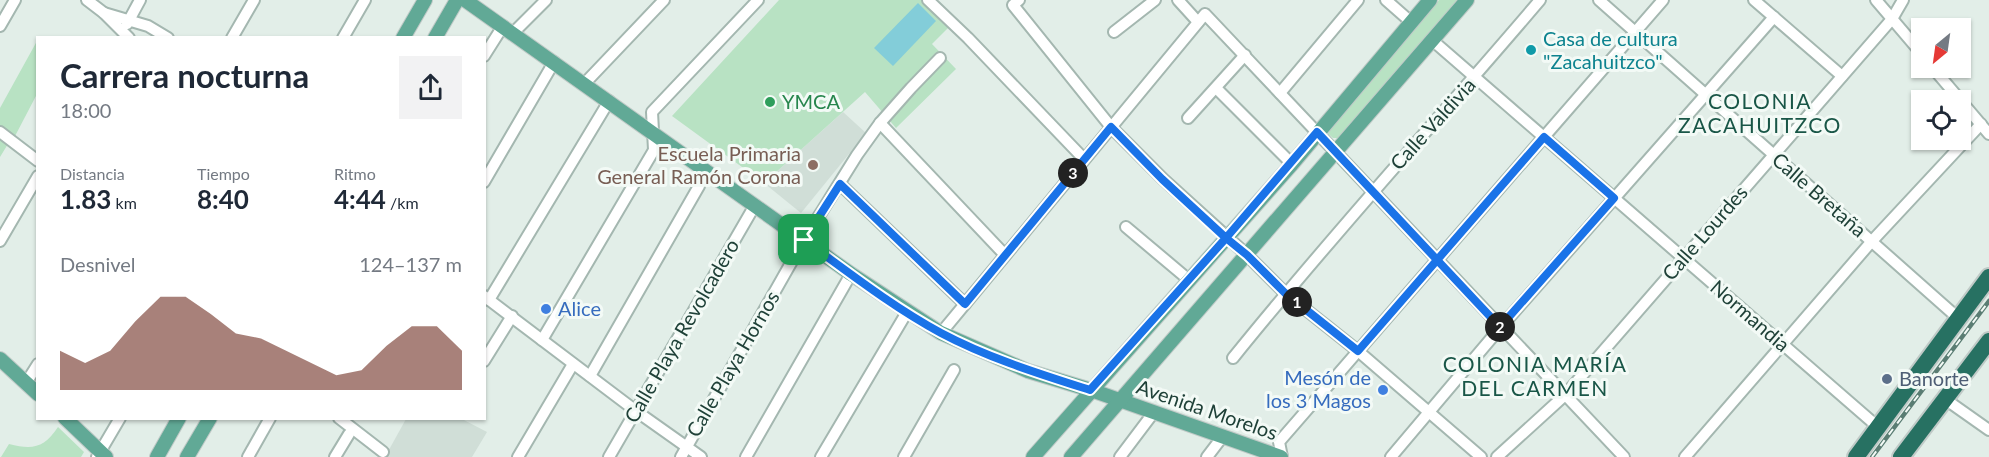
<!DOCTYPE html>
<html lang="es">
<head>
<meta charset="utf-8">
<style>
  :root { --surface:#fff; --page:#f2f2f3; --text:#1f2937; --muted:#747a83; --accent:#844d42 }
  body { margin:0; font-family:Lato,sans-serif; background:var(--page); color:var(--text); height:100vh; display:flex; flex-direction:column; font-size:22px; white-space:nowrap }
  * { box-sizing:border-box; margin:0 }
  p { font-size:20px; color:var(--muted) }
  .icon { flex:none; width:33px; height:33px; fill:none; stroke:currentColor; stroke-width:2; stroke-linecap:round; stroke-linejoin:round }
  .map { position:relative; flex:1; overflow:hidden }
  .panel { position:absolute; left:36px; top:36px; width:450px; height:384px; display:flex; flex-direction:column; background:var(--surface); border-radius:0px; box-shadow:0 2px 4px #0004 }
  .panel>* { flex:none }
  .needle { width:39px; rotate:209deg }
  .fabs { position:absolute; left:1911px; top:18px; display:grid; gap:12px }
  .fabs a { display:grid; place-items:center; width:60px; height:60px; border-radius:0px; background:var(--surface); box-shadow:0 2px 4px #0004; font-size:30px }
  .pin { position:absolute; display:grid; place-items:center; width:51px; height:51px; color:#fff; margin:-26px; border-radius:12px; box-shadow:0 3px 9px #0006 }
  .km { position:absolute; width:30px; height:30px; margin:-15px; border-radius:50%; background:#222; color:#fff; font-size:16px; line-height:30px; text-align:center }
  .round { display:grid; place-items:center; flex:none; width:63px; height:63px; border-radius:0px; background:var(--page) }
  .headline { display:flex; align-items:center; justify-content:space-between; height:102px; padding:0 24px }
  h1 { font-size:33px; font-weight:700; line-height:45px }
  .stats { display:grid; grid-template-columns:repeat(3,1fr); gap:9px; height:102px; padding:6px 24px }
  .stats div { display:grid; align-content:center }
  .stats b { font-size:26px; font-weight:700 }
  .stats small { font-size:16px; font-weight:400 }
  .stats p { font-size:16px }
  .chart { height:168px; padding:12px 24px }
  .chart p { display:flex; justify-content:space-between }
  .chart svg { width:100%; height:108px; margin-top:6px; fill:var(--accent); opacity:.7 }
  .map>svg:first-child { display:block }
  .built { fill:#d0ded7 }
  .green { fill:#b8e2c3 }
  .water { fill:#83cdd9 }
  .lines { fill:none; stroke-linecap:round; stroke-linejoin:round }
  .minor-casing { stroke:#a4b7b0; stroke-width:14 }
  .major-casing { stroke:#c0cac7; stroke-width:16 }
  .highway-casing { stroke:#c0cac7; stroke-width:20 }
  .minor { stroke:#fff; stroke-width:10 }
  .major { stroke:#61a996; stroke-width:14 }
  .highway { stroke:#277162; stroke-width:16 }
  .rail-casing { stroke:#5a7d73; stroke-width:4.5 }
  .rail { stroke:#f3faf6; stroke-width:2; stroke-dasharray:7; stroke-linecap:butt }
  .route-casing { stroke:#fff; stroke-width:12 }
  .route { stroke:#1a73e8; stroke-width:8 }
  .culture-dot { fill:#0f9aa8; stroke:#f3faf6; stroke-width:2 }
  .leisure-dot { fill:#2e9e5b; stroke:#f3faf6; stroke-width:2 }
  .education-dot { fill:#8d6e63; stroke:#f3faf6; stroke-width:2 }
  .shop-dot { fill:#3f7fe0; stroke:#f3faf6; stroke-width:2 }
  .service-dot { fill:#5c6f8a; stroke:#f3faf6; stroke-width:2 }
  .labels { text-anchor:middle; stroke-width:6; stroke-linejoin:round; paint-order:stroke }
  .culture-label { font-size:20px; fill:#0d838f; stroke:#f3faf6; text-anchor:start }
  .leisure-label { font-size:20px; fill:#27864d; stroke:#f3faf6; text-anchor:start }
  .street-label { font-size:20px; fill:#1f4138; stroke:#f3faf6 }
  .education-label { font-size:20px; fill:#785e54; stroke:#f3faf6; text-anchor:end }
  .shop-label { font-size:20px; fill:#366cbe; stroke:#f3faf6; text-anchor:start }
  .service-label { font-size:20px; fill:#4e5e75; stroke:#f3faf6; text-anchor:start }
  .neighbourhood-label { font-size:21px; letter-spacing:1.5px; fill:#195647; stroke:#f3faf6 }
</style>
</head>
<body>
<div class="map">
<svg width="1989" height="457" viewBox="0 0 1989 457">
  <rect width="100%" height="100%" fill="#e2eee8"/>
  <g class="built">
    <path d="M843 112 866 133 801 213 764 183Z"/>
    <path d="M406 419H462L487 432 472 457H385Z"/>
  </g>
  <g class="green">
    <path d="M779 0H924L951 25 932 44 956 69 896 128 865 92 764 183 672 116Z"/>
    <path d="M1439 0H1460L1339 138H1333L1327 133 1404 38Z"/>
    <path d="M37 41V94L14 138 11 139 0 157V108Z"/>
    <path d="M58 427 84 452 81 457H1L9 444C33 450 44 448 58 427Z"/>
  </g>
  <path class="water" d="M918 3 936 21 893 66 874 48Z"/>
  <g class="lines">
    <defs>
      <g id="minor">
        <path d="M87 0 104 13 129 38"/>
        <path d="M928 0 968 38 1084 159"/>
        <path d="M1019 0 1013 5 1111 127 1163 179 1247 255 1285 293 1358 351 1481 457"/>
        <path d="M1178 0 1198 22"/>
        <path d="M1386 0 1411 22"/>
        <path d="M1599 0 1958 318"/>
        <path d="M1754 0 1842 76"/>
        <path d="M1876 0 1922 54"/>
        <path d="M104 13 148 26 168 38"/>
        <path d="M127 24 140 0"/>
        <path d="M0 26 15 0"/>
        <path d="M1114 32 1155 0"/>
        <path d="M513 33 546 0"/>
        <path d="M232 38 254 0"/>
        <path d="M343 38 365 0"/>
        <path d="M1432 40 1878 427"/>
        <path d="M484 56 503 26"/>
        <path d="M1933 68 1989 134"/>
        <path d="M585 83 664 0"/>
        <path d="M1216 88 1292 164"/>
        <path d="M1280 93 1358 0"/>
        <path d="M1188 118 1245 55"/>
        <path d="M880 123 1005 255"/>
        <path d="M0 132 38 161"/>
        <path d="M484 182 554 62"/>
        <path d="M840 184 965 304"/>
        <path d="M1126 227 1189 280"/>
        <path d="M0 241 38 176"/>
        <path d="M484 296 636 411 701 457"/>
        <path d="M489 300 609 101"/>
        <path d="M941 333 1205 14 1624 457"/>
        <path d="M542 340 654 150 652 112 758 0"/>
        <path d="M1233 358C1332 235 1438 120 1540 0"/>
        <path d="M484 361 512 316"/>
        <path d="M590 376 699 186 701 167"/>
        <path d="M26 383 38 364"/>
        <path d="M1945 399 1989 430"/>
        <path d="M339 418 383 452"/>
        <path d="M97 457 120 418"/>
        <path d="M248 457 270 418"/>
        <path d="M335 457 349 434"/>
        <path d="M518 457 573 364"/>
        <path d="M609 457 755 205"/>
        <path d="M681 457 804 240 857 155 880 123 911 88 940 58"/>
        <path d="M746 457 851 274"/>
        <path d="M821 457 907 312"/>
        <path d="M904 457 954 370"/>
        <path d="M1120 457 1154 412"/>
        <path d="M1207 457 1223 436"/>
        <path d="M1282 457 1279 442 1663 0"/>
        <path d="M1391 457 1500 328 1774 17"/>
        <path d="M1497 457 1565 395 1892 19 1903 0"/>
        <path d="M1685 457 1872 241 1981 124"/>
      </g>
      <g id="major">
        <path d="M465 0 851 274 941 333 1028 371 1091 390 1281 457"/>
        <path d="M403 38 425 0"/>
        <path d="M435 38 457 0"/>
        <path d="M0 359 38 394"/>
        <path d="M65 418 106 457"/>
        <path d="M157 457 179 418"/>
        <path d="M187 457 210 418"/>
        <path d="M1033 457 1292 164 1430 0"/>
        <path d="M1071 457 1467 0"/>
      </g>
      <g id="highway">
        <path d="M1856 457 1989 277"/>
        <path d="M1901 457 1989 341"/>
      </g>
    </defs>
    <use href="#minor" class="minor-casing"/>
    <use href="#major" class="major-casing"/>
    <use href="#highway" class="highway-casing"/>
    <use href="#minor" class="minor"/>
    <use href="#major" class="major"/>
    <use href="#highway" class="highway"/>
    <defs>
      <path id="rail" d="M1872 457 1989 301"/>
    </defs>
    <use href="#rail" class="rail-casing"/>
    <use href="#rail" class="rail"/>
  </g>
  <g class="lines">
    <defs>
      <path id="route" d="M804 240C848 272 893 307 941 333 988 358 1040 374 1090 390L1226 238 1247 255 1285 293 1358 351C1420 280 1482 209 1544 137L1614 198 1500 327C1439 262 1378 197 1317 132L1226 238 1162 179 1111 127 965 304 840 184 804 240"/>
    </defs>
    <use href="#route" class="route-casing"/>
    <use href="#route" class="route"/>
  </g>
  <circle class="culture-dot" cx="1531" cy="50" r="6"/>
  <circle class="leisure-dot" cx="770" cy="102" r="6"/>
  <circle class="education-dot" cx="813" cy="165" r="6"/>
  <g class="shop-dot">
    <circle cx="546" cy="309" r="6"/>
    <circle cx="1383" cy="390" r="6"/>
  </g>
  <circle class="service-dot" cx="1887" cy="379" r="6"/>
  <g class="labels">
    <g class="culture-label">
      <text x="1543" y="46">Casa de cultura<tspan x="1543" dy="23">"Zacahuitzco"</tspan></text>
    </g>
    <g class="leisure-label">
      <text x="782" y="109">YMCA</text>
    </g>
    <g class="street-label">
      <text transform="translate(1433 124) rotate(-48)" y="7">Calle Valdivia</text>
      <text transform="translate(1819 195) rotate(41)" y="7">Calle Bretaña</text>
      <text transform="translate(1705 233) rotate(-49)" y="7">Calle Lourdes</text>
      <text transform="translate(1750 316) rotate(41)" y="7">Normandia</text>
      <text transform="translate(682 331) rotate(-60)" y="7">Calle Playa Revolcadero</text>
      <text transform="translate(733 364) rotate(-60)" y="7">Calle Playa Hornos</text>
      <text transform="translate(1207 410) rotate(19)" y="7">Avenida Morelos</text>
    </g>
    <g class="education-label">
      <text x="801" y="161">Escuela Primaria<tspan x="801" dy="23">General Ramón Corona</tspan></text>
    </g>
    <g class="shop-label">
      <text x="558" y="316">Alice</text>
      <text x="1371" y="385" text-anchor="end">Mesón de<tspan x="1371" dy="23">los 3 Magos</tspan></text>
    </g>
    <g class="service-label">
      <text x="1899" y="386">Banorte</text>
    </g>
    <g class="neighbourhood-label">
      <text x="1760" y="109">COLONIA<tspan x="1760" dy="24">ZACAHUITZCO</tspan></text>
      <text x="1535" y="372">COLONIA MARÍA<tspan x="1535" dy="24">DEL CARMEN</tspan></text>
    </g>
  </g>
</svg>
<div class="fabs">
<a><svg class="needle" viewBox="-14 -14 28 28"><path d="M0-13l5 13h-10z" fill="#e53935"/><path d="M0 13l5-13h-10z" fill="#747a83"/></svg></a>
<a><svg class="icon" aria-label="locate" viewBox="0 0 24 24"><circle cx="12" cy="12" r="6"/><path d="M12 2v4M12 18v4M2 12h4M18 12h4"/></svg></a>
</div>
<div class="pin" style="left:804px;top:240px;background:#1e9e55"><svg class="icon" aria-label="arrive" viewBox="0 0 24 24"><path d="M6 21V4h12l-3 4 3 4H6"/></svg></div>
<b class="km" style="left:1297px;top:302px">1</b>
<b class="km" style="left:1500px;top:327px">2</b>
<b class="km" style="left:1073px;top:173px">3</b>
<section class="panel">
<div class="headline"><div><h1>Carrera nocturna</h1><p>18:00</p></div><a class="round"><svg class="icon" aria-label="share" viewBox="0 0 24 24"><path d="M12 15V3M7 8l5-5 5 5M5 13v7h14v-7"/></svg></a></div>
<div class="stats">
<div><p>Distancia</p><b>1.83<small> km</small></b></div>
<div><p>Tiempo</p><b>8:40</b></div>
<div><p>Ritmo</p><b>4:44<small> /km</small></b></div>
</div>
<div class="chart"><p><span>Desnivel</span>124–137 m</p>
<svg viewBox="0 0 160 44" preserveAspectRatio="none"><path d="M0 44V28L10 33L20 28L30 16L40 6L50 6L60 13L70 21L80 23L90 28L100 33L110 38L120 36L130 26L140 18L150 18L160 28V44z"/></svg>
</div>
</section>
</div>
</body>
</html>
